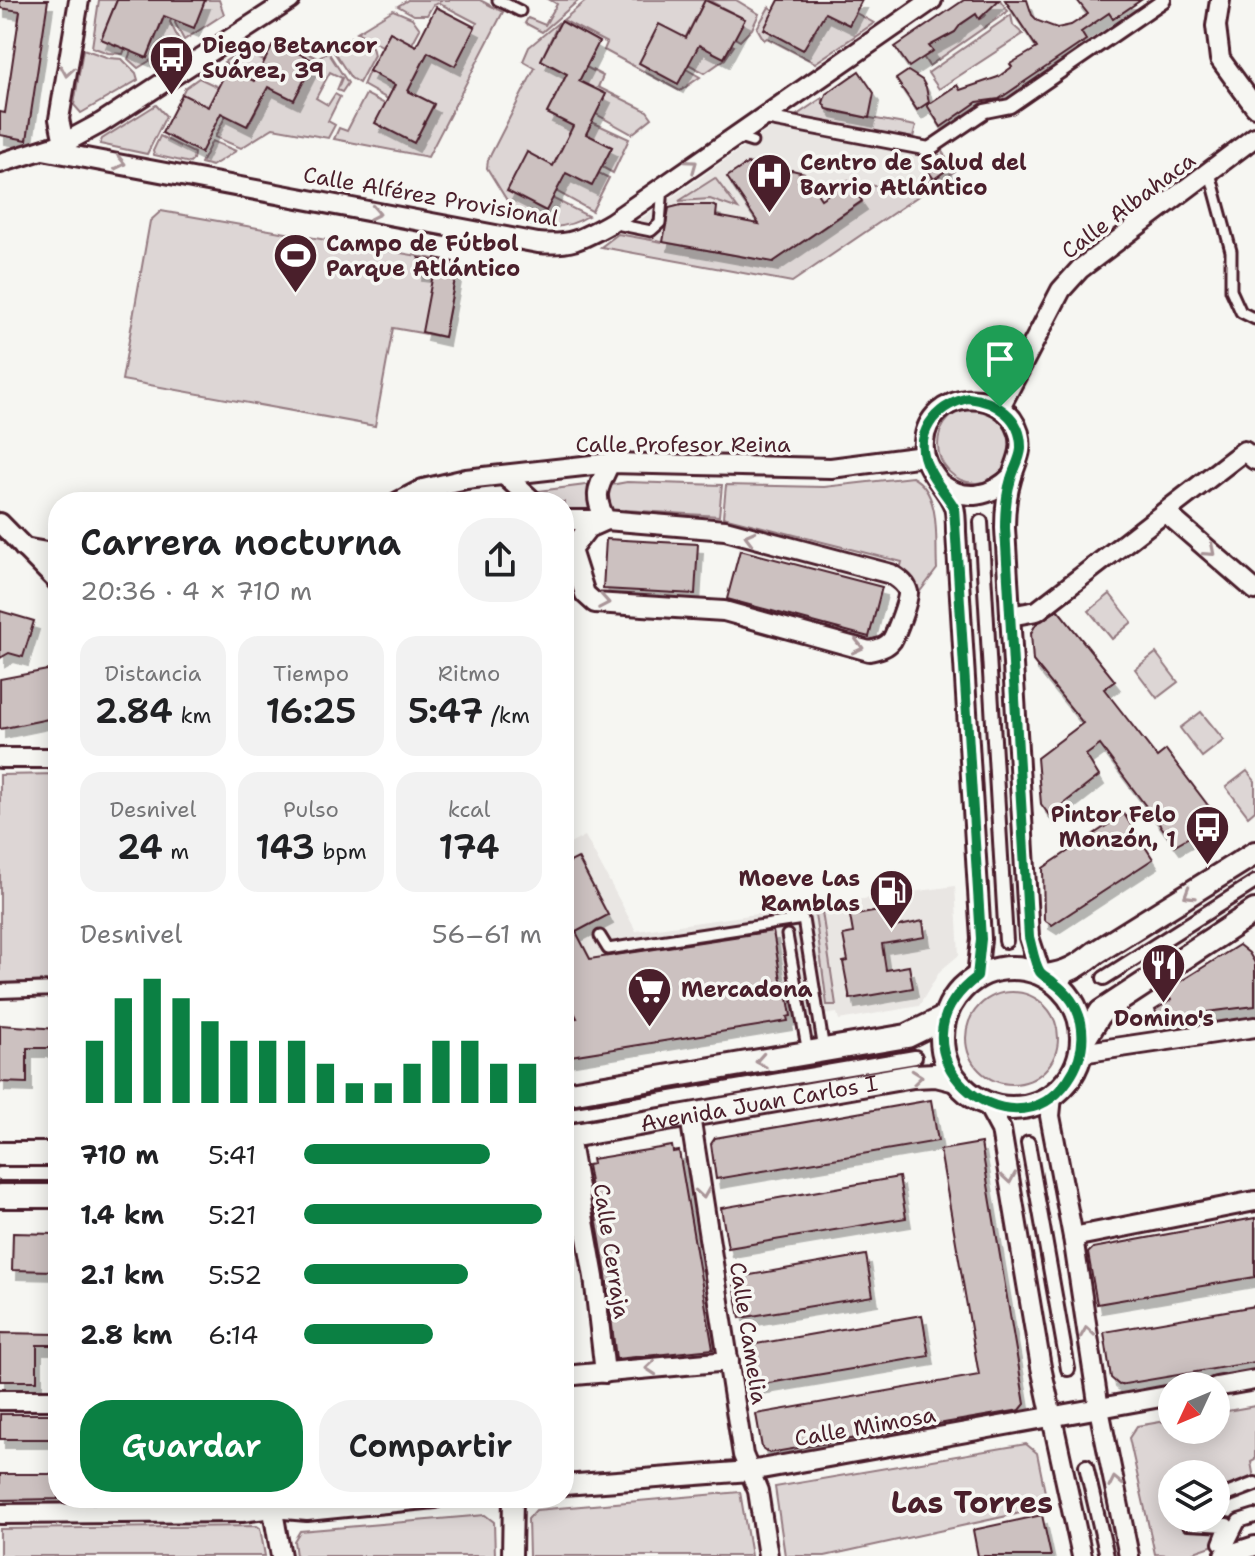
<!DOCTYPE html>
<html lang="es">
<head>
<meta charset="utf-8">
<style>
  :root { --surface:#fff; --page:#f2f2f2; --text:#202124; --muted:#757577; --accent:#0b8043 }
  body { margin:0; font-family:"Shantell Sans",sans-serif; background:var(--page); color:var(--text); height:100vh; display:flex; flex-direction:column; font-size:30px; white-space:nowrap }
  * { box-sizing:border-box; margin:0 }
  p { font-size:26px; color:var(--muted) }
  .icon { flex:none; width:44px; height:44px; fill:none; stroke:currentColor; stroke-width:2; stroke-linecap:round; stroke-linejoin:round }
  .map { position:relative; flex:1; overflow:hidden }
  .drawer { position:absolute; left:48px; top:492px; width:526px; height:1016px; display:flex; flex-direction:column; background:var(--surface); border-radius:32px; box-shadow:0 4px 20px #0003 }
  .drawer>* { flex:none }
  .needle { width:52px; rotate:226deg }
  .controls { position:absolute; left:1158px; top:1372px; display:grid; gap:16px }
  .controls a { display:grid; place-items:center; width:72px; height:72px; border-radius:50%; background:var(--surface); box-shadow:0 4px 20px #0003; font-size:40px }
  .pin { position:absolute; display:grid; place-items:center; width:68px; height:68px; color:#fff; margin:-82px -34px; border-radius:50% 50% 50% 0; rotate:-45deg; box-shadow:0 0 8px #0007 }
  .pin .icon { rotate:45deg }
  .round { display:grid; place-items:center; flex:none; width:84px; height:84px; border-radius:32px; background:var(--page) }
  .headline { display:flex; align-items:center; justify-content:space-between; height:136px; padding:0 32px }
  h1 { font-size:36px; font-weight:600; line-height:60px }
  .stats { display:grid; grid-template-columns:repeat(3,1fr); gap:12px; height:136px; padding:8px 32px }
  .stats div { display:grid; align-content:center; border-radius:20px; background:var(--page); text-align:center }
  .stats b { font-size:34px; font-weight:600 }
  .stats small { font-size:22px; font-weight:400 }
  .stats p { font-size:22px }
  .chart { height:224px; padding:16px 32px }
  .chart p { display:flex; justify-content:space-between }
  .chart svg { width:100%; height:144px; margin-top:8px; stroke:var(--accent); stroke-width:6 }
  .button { display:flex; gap:16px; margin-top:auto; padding:16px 32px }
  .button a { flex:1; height:92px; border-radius:32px; background:var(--accent); color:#fff; font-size:32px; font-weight:600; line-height:92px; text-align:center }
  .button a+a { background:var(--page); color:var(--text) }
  ul { padding:0 32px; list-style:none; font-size:26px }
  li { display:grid; grid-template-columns:128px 96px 1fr; align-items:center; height:60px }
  li i { height:20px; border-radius:10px; background:var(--accent) }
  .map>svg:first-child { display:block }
  .built { fill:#e9e6e3 }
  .green { fill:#ddd6d5; stroke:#947a80; stroke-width:2 }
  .building { fill:#ccc1c0; stroke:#4a1f2b; stroke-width:2; filter:url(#shadow) }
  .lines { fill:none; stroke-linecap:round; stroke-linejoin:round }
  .service-casing { stroke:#4a1f2b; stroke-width:15 }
  .pedestrian-casing { stroke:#4a1f2b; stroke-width:18 }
  .minor-casing { stroke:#4a1f2b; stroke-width:24 }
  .tertiary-casing { stroke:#4a1f2b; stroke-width:28 }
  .service { stroke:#f6f6f2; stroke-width:9 }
  .pedestrian { stroke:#f6f6f2; stroke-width:12 }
  .minor { stroke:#f6f6f2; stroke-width:18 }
  .tertiary { stroke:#f6f6f2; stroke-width:22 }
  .oneway { stroke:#a99598 }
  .route-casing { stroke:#fff; stroke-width:16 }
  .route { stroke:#0b8043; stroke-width:10 }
  .labels { text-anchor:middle; stroke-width:7; stroke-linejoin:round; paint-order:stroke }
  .poi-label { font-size:22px; font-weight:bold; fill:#4a1f2b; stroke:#f6f6f2; text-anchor:start }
  .street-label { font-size:22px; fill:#4a1f2b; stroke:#f6f6f2 }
  .district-label { font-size:30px; font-weight:bold; fill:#4a1f2b; stroke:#f6f6f2 }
</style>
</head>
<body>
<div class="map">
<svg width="1255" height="1556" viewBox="0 0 1255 1556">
  <defs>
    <filter id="shadow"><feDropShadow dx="5" dy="9" stdDeviation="0" flood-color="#0004"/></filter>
  </defs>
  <rect width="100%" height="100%" fill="#f6f6f2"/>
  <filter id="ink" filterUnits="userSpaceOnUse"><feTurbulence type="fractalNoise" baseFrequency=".0125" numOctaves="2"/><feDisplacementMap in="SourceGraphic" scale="16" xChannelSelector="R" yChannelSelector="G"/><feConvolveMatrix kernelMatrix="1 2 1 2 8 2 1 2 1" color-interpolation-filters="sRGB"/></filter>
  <g filter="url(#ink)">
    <g class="built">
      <path d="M771 128 931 158 941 150 955 171 792 282 601 247Z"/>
      <path d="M585 836 636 931 955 886 959 955 940 971 919 1006 839 1020 837 1013 564 1057V847Z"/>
    </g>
    <g class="green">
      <path d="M99 0H117L101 39 117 46 122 33 130 36 123 54 108 53 92 47Z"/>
      <path d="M205 0H219L224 14 184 40 175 23 183 4 194 27Z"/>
      <path d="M408 0H480L503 12 428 157 334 139 339 128 347 131 366 94 385 104 402 137 414 143 434 105 422 98 405 97 428 52 455 65 477 23 439 3 433 5 427 15H414L398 6Z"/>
      <path d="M550 0H579L542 32 525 23 528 18 545 25 557 4Z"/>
      <path d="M587 0H705L682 44 678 83 686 69 700 77 680 91 604 50 607 43 563 20Z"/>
      <path d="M708 0H736L759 14 752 29 740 41 735 38 744 19Z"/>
      <path d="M996 0H1000L1008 11 929 66 922 55 923 52 926 56 932 52 929 46 955 32 959 26 976 14 980 19 986 15 984 11 991 8Z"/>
      <path d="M170 3 177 6 170 22 180 42 138 68 128 59 131 51 147 58Z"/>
      <path d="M826 5 837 19 849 25 856 13 874 23 815 63 767 38 764 40 757 28 769 7 812 38Z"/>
      <path d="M393 10 412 18 420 29 412 44 390 32 382 46 357 32Z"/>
      <path d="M1011 15 1013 25 1023 34 939 89 928 73Z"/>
      <path d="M559 22 541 60 553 67 570 68 547 113 559 119 563 114 576 121 550 172 536 165 539 159 527 152 536 199 534 205 545 211 552 198 588 216C569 228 539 232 519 220L487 168 488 160 535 68 523 61 529 47Z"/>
      <path d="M351 37 372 47 374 55 359 83 351 78 332 49Z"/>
      <path d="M277 38 317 58 328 52 348 83 342 92 337 90 342 78 330 72 316 98 328 105 335 94 340 97 328 121 335 125 328 138 273 128 241 148 215 137 229 109 235 120 248 126 271 81 282 94 294 100 314 61 301 54 298 61 286 47 275 41Z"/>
      <path d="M702 39 712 52 724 58 732 45 734 46 725 59 705 73 688 64Z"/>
      <path d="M83 49 109 58 122 59 136 73 138 80 81 113 74 105Z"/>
      <path d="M242 50 264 61 251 87 237 80 240 74 224 62Z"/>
      <path d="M586 67 603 76 598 87 647 111 652 118 632 134 596 114 576 87Z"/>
      <path d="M369 71 398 79 388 99 363 85Z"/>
      <path d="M199 78 218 87 205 113 194 100 182 94 185 88Z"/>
      <path d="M822 98 825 106 831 111 916 126 912 141 791 119Z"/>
      <path d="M156 105 166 116 147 154 100 144 102 139Z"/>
      <path d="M592 122 629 139 613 173 602 167 612 147 583 139Z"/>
      <path d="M160 136 194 153 193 160 190 163 154 155 153 151Z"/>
      <path d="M212 141 236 151 212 166 201 163Z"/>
      <path d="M941 150 955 171 792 282 601 247 618 234 773 262 862 202 848 181 912 193 948 169 938 153Z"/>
      <path d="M748 163 792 170 766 188Z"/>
      <path d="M569 167 580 180 591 186 599 173 609 178 592 211 556 191Z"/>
      <path d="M715 178 738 209 710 199 679 201Z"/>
      <path d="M161 211 458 263 444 337 393 328 375 426 122 380 150 221Z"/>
      <circle cx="976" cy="445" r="38"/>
      <path d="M912 477C942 492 935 540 937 569L915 598 899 573 902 562 723 517 726 485 824 487Z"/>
      <path d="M627 482 722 485 719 516 625 510 624 517 611 512 606 499 611 485Z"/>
      <path d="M594 484V514L564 515V502H547L539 494 538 491Z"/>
      <path d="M1110 594 1132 622 1112 639 1089 611Z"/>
      <path d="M1156 653 1178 682 1157 698 1135 669Z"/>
      <path d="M1201 712 1224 740 1202 757 1180 728Z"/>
      <path d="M1247 771 1255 781V810L1248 816 1226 787Z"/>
      <path d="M58 774V981L0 983V775Z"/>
      <path d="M821 905 836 1005H827L814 906Z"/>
      <circle cx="1012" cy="1038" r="46"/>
      <path d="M1255 1406V1460L1251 1462 1255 1484 1216 1499V1474H1172V1518L1227 1525 1220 1543 1183 1556 1155 1554 1129 1438 1137 1426 1172 1420V1430H1216V1413Z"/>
      <path d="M1026 1444 1037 1453 1048 1507 825 1556H785L775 1487Z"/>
      <path d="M740 1492 751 1556H529L528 1519 536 1510Z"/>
      <path d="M485 1515 494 1522 495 1556H296L294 1541 300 1531Z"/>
      <path d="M257 1526 260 1528 265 1556H0V1529Z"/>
    </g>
    <g class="building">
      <path d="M0 0H48L27 140 0 135V112L5 113 20 11 0 8Z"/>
      <path d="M117 0H205L194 28 164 16 147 58 101 39Z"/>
      <path d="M705 0 745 19 724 58 699 45 678 84 639 63 659 24 686 38Z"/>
      <path d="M779 0H862L849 25 825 13 803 50 764 29Z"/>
      <path d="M964 0H999L979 19 976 14 961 24 955 32 929 46 933 51 909 67 895 47Z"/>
      <path d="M1005 0H1027L1032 15 1038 21 1057 28 1071 25 1088 14 1077 0H1141L1113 19 1109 13 1081 32 1086 40 999 99 977 102 941 127 927 105 957 85 960 90 998 77 1012 67 1010 64 1037 48Z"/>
      <path d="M436 7 475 27 455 66 428 52 408 91 434 104 414 143 375 123 395 85 369 71 390 32 416 46Z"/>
      <path d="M561 21 599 42 579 81 606 94 586 134 612 147 592 186 566 173 546 211 507 191 527 152 553 166 573 126 547 113 567 74 541 60Z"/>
      <path d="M275 41 314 61 294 100 268 87 247 126 221 113 201 153 162 133 182 94 208 107 228 68 254 81Z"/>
      <path d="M859 71 874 93 869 118 827 109 823 103 826 94Z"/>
      <path d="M908 71 922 80 926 87 929 102 917 110 896 79Z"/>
      <path d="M941 158 948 169 934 179 926 168Z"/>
      <path d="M748 163 766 188 792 170 804 173 821 199 848 181 862 201 773 262 663 242 669 208 681 205H711L717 207 716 216 759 224 727 177Z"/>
      <path d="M419 258 435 261 436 258 458 263 444 337 422 332 433 274 417 272Z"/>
      <path d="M606 539 698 544 695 594 603 589Z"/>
      <path d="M740 550 882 587 869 637 727 599Z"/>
      <path d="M1058 610 1115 681 1104 689 1157 757 1166 750 1219 820 1175 845 1100 745 1086 755 1099 776 1049 815 1041 804 1037 758 1083 723 1033 661 1031 633 1036 624Z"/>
      <path d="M0 611 34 621 23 657 9 653 0 658Z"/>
      <path d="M58 668V717L0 729V679Z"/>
      <path d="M1124 814 1153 859 1052 925 1044 920 1043 868Z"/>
      <path d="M578 858 608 915 576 932 590 959 773 931 783 992H787L791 1016 787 1017 788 1021 564 1057V1020L577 1018 564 993V865Z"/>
      <path d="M885 910 890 928 923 921 925 937 882 944 886 970 909 966 913 988 850 999 843 962 848 961 843 935 853 933 850 916Z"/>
      <path d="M1239 945 1249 953 1255 963V1006L1158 1018 1155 1010 1171 1000 1165 991Z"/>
      <path d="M0 1025 58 1029V1048H27V1083L0 1082Z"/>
      <path d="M931 1100 938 1141 716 1179 711 1144 715 1138Z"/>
      <path d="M981 1143 1025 1404 1020 1410 769 1453 762 1448 756 1414 979 1375 940 1150Z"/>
      <path d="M672 1146 673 1152 679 1151 713 1349 616 1359 606 1275 587 1165 593 1164 592 1159Z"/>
      <path d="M899 1177 906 1218 728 1248 721 1208Z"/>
      <path d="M1255 1218V1277L1097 1304 1088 1253 1093 1248Z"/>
      <path d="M13 1233 55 1234 54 1271 12 1270Z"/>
      <path d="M866 1255 873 1296 740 1318 733 1278Z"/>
      <path d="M1255 1306V1362L1119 1385 1111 1378 1104 1332Z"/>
      <path d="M922 1315 929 1356 751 1386 745 1346Z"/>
      <path d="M0 1333 58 1334V1345H37V1381H0Z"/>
      <rect x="0" y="1414" width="58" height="25"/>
      <path d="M0 1474H58V1499L0 1500Z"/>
      <path d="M1042 1515 1051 1556H978L973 1530Z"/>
    </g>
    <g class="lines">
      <defs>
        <g id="service">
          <path d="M498 0 520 11"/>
          <path d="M736 137 752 142"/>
          <path d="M1210 173 1231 251V290L1241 312 1255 319"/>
          <path d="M611 223 651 231 660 223 663 187"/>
          <path d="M787 935 808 1053"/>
          <path d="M600 936 608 949 803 919 824 1050"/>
        </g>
        <g id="pedestrian">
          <path d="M760 117 929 149 985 111 1010 106 1164 0"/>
          <path d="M981 522 1006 941"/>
          <path d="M1104 978 1255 882"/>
          <path d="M0 991 58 989"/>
          <path d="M564 1116 915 1057"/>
          <path d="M1028 1143 1068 1369"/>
          <path d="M0 1174H58"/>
          <path d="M1086 1466 1107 1556"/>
          <path d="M1216 1499 1255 1484"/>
          <path d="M1186 1518 1188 1523 1227 1525 1220 1543 1229 1541 1239 1521 1255 1516"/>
        </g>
        <g id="minor">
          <path d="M1220 0 1216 26 1220 59 1255 107"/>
          <path d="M64 143 59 119 79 0"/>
          <path d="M43 150 538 243C571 246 582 239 611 223L932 0"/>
          <path d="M0 163 64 143 101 123 290 0"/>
          <path d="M1000 407 1061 290 1080 269 1255 137"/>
          <path d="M504 475 534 502"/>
          <path d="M941 484C965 502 991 497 1012 476"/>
          <path d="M398 502 423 489 466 479 610 463 831 468 924 456"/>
          <path d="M1165 512 1255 590"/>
          <path d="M564 520H599"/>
          <path d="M606 520 588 528 571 550 585 594 595 603 724 611 869 651C878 649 886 648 892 640 896 633 909 600 908 592 906 583 898 579 891 574L725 530 606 520C592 495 598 488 610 463"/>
          <path d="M0 523 58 582"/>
          <path d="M24 548 58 554"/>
          <path d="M1010 616 1037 611 1244 451 1255 460"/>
          <path d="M0 758H58"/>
          <path d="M977 977 981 939 956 532C956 524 956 514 954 507 946 483 921 471 924 442 928 390 1004 384 1019 433 1024 452 1015 463 1011 480 1006 497 1005 511 1005 528L1029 937 1041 974"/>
          <path d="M1081 1053 1255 1027"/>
          <path d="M1052 1096 1050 1116 1073 1237 1099 1409 1129 1556"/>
          <path d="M987 1104 1001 1130 1041 1367 1082 1556"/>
          <path d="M690 1116 743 1455 758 1491 768 1556"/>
          <path d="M569 1137 594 1277 605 1373"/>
          <path d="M1073 1237 1255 1201"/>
          <path d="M564 1376 729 1361"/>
          <path d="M1216 1387 1255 1380"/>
          <path d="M0 1400H58"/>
          <path d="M564 1485 750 1471 1172 1395"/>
          <path d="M271 1500 281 1556"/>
          <path d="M0 1514 242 1512 273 1508 307 1511 435 1498"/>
          <path d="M512 1556 513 1498"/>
          <path d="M1224 1556 1255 1546"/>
        </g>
        <g id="tertiary">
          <circle cx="1012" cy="1038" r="70"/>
          <path d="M1046 976C1067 973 1079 966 1095 953L1255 853"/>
          <path d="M1083 1041 1101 1012 1255 911"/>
          <path d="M564 1094 907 1036 944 1018"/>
          <path id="s1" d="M564 1137 913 1076 936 1075 956 1080"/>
          <path d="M0 1154H58"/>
          <path d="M0 1196H58"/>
        </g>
      </defs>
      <use href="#service" class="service-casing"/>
      <use href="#pedestrian" class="pedestrian-casing"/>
      <use href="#minor" class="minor-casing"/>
      <use href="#tertiary" class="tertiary-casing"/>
      <use href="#service" class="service"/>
      <use href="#pedestrian" class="pedestrian"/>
      <use href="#minor" class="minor"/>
      <use href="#tertiary" class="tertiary"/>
    </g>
    <defs><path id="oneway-chevron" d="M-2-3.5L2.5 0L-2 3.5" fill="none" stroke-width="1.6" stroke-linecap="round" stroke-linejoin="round" transform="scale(2)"/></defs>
    <g class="oneway">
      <use href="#oneway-chevron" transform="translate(67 71) rotate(99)"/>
      <use href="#oneway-chevron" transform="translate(120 163) rotate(12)"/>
      <use href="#oneway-chevron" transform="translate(692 165) rotate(-36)"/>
      <use href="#oneway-chevron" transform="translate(375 213) rotate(11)"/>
      <use href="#oneway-chevron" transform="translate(750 537) rotate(-165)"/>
      <use href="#oneway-chevron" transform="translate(1210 551) rotate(41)"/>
      <use href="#oneway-chevron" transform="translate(604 602) rotate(10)"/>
      <use href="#oneway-chevron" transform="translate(858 647) rotate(13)"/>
      <use href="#oneway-chevron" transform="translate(1189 894) rotate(148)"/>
      <use href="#oneway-chevron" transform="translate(761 1061) rotate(170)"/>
      <use href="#oneway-chevron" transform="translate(917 1077) rotate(-6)"/>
      <use href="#oneway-chevron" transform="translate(1009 1178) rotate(81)"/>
      <use href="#oneway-chevron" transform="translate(703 1193) rotate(81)"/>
      <use href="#oneway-chevron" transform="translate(1087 1332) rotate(-98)"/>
      <use href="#oneway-chevron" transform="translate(651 1368) rotate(175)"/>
      <use href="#oneway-chevron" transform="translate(1115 1482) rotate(-102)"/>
    </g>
  </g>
  <g class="lines" filter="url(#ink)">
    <defs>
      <path id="route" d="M968 398C996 401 1022 417 1021 449 1020 460 1014 468 1011 479 1006 495 1005 511 1005 528L1029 937C1032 947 1034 963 1040 972 1043 976 1050 979 1054 983 1067 992 1077 1006 1081 1022 1085 1043 1080 1063 1068 1080 1011 1163 879 1050 977 977L981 939 954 507C946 494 935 482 929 469 911 435 935 406 968 398Z"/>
    </defs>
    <use href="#route" class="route-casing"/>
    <use href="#route" class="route"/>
  </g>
  <defs>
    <symbol id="bus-pin" viewBox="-11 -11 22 30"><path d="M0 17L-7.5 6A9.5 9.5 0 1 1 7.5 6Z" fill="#4a1f2b" stroke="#f6f6f2"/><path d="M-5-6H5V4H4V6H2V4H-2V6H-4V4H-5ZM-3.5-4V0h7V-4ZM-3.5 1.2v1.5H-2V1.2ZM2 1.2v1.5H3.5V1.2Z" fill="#fff"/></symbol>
    <symbol id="hospital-pin" viewBox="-11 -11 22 30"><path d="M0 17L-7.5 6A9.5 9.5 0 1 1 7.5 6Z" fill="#4a1f2b" stroke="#f6f6f2"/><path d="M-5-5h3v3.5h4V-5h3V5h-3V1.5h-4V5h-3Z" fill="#fff"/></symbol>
    <symbol id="stadium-pin" viewBox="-11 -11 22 30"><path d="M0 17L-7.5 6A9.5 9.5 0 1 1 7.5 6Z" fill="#4a1f2b" stroke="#f6f6f2"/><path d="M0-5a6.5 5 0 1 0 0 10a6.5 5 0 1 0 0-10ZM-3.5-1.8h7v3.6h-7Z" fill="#fff"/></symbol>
    <symbol id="fuel-pin" viewBox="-11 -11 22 30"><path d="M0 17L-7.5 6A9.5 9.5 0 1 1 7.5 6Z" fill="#4a1f2b" stroke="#f6f6f2"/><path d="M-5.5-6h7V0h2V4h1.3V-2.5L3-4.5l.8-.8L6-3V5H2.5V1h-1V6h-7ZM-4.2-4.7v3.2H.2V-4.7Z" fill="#fff"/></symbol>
    <symbol id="restaurant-pin" viewBox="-11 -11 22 30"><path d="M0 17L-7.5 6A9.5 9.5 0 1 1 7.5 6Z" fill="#4a1f2b" stroke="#f6f6f2"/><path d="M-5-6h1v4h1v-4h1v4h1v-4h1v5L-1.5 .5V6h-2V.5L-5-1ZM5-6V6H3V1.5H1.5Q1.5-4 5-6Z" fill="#fff"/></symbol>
    <symbol id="supermarket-pin" viewBox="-11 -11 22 30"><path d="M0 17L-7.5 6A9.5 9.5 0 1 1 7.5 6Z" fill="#4a1f2b" stroke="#f6f6f2"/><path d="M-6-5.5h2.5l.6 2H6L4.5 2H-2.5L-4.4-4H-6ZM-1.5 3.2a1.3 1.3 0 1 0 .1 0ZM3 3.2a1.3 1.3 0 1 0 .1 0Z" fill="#fff"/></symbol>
  </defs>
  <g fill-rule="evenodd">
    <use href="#bus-pin" x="146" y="32" width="51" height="69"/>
    <use href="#hospital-pin" x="744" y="150" width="51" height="69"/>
    <use href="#stadium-pin" x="270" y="230" width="51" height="69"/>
    <use href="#bus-pin" x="1182" y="802" width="51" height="69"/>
    <use href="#fuel-pin" x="866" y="866" width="51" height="69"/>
    <use href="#restaurant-pin" x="1138" y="940" width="51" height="69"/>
    <use href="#supermarket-pin" x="624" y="964" width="51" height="69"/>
  </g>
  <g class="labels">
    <g class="poi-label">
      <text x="202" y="53">Diego Betancor<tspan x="202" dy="25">Suárez, 39</tspan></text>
      <text x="800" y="170">Centro de Salud del<tspan x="800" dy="25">Barrio Atlántico</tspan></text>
      <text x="326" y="251">Campo de Fútbol<tspan x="326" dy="25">Parque Atlántico</tspan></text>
      <text x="1176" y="822" text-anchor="end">Pintor Felo<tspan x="1176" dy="25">Monzón, 1</tspan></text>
      <text x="860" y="886" text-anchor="end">Moeve Las<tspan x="860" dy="25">Ramblas</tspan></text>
      <text x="681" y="997">Mercadona</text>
      <text x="1164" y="1026" text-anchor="middle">Domino's</text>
    </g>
    <g class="street-label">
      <text transform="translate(431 196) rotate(10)" y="8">Calle Alférez Provisional</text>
      <text transform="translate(1128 205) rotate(-37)" y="8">Calle Albahaca</text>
      <text x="683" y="452">Calle Profesor Reina</text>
      <text dy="8" stroke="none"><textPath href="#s1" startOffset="198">Avenida Juan Carlos I</textPath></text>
      <text transform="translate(612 1251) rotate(81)" y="8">Calle Cerraja</text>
      <text transform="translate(749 1333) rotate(81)" y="8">Calle Camelia</text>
      <text transform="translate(865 1426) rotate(-10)" y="8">Calle Mimosa</text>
    </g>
    <g class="district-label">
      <text x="972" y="1513">Las Torres</text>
    </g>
  </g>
</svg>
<div class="controls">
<a><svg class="needle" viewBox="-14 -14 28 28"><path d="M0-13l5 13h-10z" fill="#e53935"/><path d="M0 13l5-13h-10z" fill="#757577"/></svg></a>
<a><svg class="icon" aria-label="layers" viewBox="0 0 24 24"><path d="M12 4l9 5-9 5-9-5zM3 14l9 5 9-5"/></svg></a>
</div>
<div class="pin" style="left:1000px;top:407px;background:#1e9e55"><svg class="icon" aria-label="arrive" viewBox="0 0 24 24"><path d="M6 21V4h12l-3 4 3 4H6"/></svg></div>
<section class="drawer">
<div class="headline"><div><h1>Carrera nocturna</h1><p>20:36 · 4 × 710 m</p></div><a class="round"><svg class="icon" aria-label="share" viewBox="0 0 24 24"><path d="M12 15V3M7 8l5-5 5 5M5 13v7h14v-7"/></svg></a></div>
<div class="stats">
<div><p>Distancia</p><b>2.84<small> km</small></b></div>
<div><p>Tiempo</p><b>16:25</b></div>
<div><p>Ritmo</p><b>5:47<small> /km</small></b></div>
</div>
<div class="stats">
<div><p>Desnivel</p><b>24<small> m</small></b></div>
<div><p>Pulso</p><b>143<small> bpm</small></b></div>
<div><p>kcal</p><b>174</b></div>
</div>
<div class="chart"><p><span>Desnivel</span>56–61 m</p>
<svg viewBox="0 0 160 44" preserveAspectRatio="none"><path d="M5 44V25M15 44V12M25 44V6M35 44V12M45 44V19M55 44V25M65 44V25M75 44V25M85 44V32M95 44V38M105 44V38M115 44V32M125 44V25M135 44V25M145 44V32M155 44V32"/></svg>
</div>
<ul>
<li><b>710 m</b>5:41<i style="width:78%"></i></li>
<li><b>1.4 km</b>5:21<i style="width:100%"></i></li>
<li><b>2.1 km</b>5:52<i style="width:69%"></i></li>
<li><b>2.8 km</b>6:14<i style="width:54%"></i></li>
</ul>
<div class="button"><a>Guardar</a><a>Compartir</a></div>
</section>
</div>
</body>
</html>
